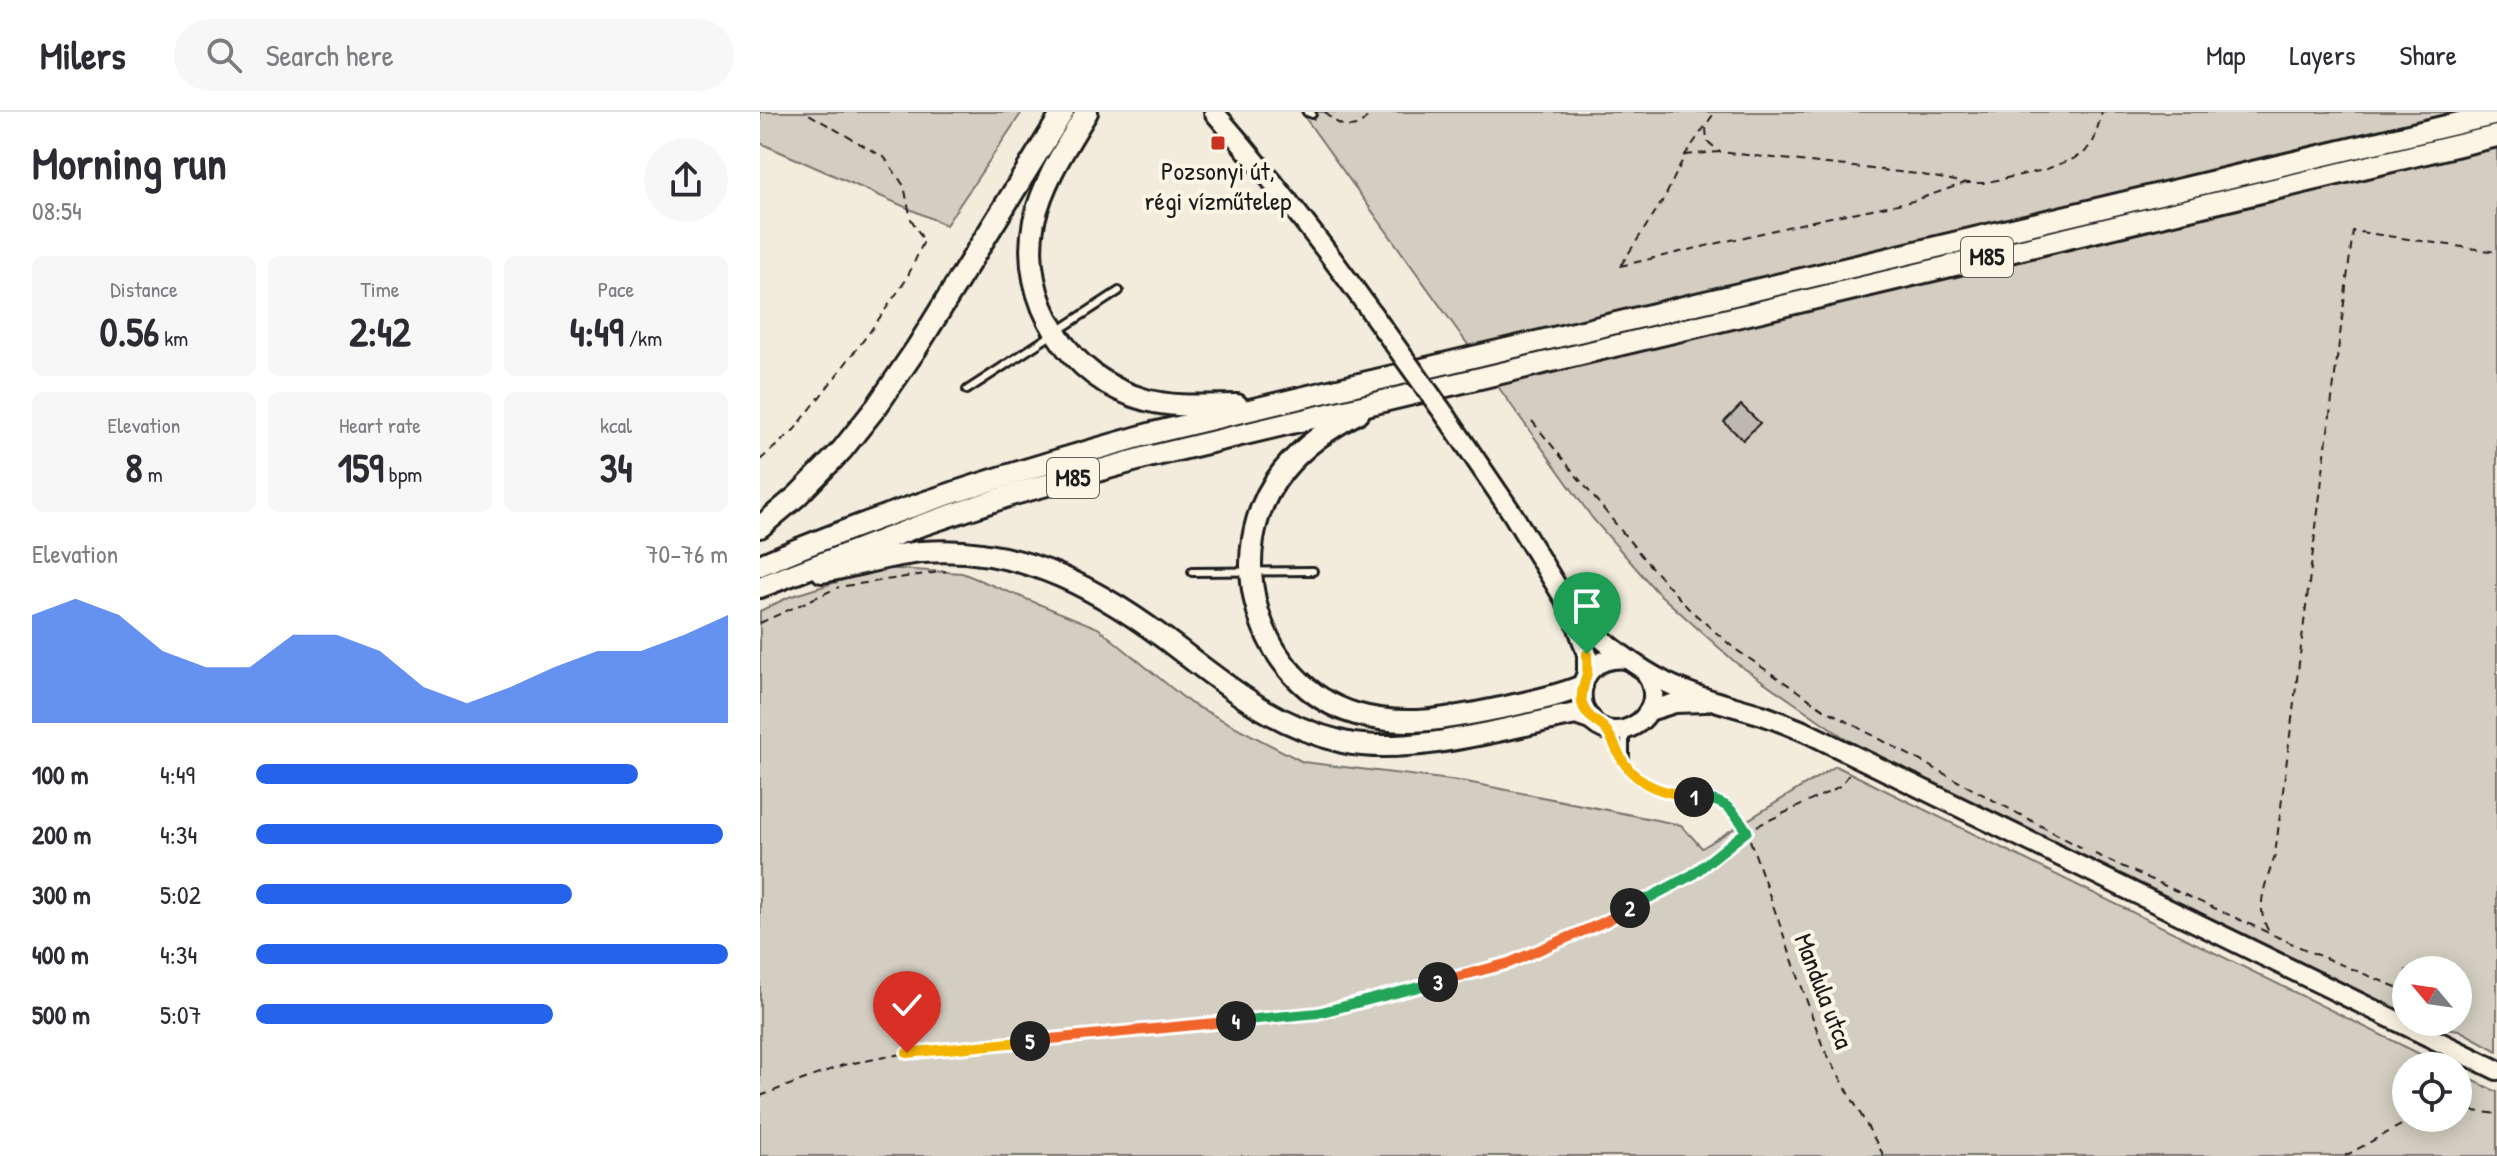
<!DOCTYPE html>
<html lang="en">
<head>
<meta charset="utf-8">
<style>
  :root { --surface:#fff; --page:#f7f7f7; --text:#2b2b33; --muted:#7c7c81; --line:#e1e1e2; --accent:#2563eb }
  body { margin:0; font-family:"Patrick Hand",sans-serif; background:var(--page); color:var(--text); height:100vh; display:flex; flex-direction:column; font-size:30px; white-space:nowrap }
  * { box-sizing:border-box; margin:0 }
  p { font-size:26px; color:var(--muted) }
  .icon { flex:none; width:44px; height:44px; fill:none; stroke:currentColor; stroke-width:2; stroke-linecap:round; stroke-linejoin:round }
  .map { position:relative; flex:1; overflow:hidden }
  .side { display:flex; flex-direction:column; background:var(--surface); width:760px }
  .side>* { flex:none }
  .needle { width:52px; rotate:299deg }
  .fabs { position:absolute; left:1632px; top:844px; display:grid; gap:16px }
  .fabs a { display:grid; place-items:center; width:80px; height:80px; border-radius:50%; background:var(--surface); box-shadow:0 4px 20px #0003; font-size:40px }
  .pin { position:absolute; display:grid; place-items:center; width:68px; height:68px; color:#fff; margin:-82px -34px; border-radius:50% 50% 50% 0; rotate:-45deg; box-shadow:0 0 8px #0007 }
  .pin .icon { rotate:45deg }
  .km { position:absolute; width:40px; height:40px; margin:-20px; border-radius:50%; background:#222; color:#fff; font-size:22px; line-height:40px; text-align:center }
  .round { display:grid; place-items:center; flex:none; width:84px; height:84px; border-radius:42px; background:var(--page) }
  .overview { display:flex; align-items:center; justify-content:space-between; height:136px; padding:0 32px }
  h1 { font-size:44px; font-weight:700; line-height:60px }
  .metrics { display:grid; grid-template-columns:repeat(3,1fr); gap:12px; height:136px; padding:8px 32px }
  .metrics div { display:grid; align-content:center; border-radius:12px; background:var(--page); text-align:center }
  .metrics b { font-size:40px; font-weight:700 }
  .metrics small { font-size:22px; font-weight:400 }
  .metrics p { font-size:22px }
  .chart { height:224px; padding:16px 32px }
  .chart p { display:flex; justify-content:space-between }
  .chart svg { width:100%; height:144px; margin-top:8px; fill:var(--accent); opacity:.7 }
  ul { padding:0 32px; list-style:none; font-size:26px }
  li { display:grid; grid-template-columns:128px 96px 1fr; align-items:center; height:60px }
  li i { height:20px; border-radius:10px; background:var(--accent) }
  header { display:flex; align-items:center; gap:48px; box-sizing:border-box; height:112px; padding:0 40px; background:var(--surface); border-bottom:2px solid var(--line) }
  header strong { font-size:38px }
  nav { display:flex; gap:44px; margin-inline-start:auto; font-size:28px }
  .search { width:560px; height:72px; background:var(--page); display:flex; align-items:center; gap:20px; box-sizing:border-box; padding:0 28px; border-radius:44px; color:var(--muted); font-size:30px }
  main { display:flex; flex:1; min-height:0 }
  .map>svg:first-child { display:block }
  .green { fill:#d3cec1; stroke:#78756e; stroke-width:2 }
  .building { fill:#beb9ae; stroke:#1c1c1c; stroke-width:2 }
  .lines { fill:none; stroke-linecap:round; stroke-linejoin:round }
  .service-casing { stroke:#1c1c1c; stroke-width:12 }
  .secondary-casing { stroke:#1c1c1c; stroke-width:24 }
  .trunk-casing { stroke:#1c1c1c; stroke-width:26 }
  .path { stroke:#1c1c1c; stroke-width:2; stroke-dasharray:8 6; stroke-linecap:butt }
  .service { stroke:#fcf5e5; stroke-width:6 }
  .secondary { stroke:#fcf5e5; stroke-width:18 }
  .trunk { stroke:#fcf5e5; stroke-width:20 }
  .secondary-bridge-casing { stroke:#1c1c1c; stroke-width:24; stroke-linecap:butt }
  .secondary-bridge { stroke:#fcf5e5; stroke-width:18 }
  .split-1-casing { stroke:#fff; stroke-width:16 }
  .split-2-casing { stroke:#fff; stroke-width:16 }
  .split-3-casing { stroke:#fff; stroke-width:16 }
  .split-4-casing { stroke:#fff; stroke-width:16 }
  .split-5-casing { stroke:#fff; stroke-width:16 }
  .split-6-casing { stroke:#fff; stroke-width:16 }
  .split-1 { stroke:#f5b400; stroke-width:10 }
  .split-2 { stroke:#22a559; stroke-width:10 }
  .split-3 { stroke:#f0652b; stroke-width:10 }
  .split-4 { stroke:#22a559; stroke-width:10 }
  .split-5 { stroke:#f0652b; stroke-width:10 }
  .split-6 { stroke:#f5b400; stroke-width:10 }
  .poi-dot { fill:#c8321e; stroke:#fcf5e5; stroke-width:3 }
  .labels { text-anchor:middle; stroke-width:8; stroke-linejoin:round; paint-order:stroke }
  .shield { fill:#fcf5e5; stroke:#5f5d58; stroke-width:2 }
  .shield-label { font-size:24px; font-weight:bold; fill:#1c1c1c }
  .poi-label { font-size:26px; fill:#1c1c1c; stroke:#fcf5e5 }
  .street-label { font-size:26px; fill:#1c1c1c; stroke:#fcf5e5 }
</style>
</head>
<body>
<header>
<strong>Milers</strong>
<div class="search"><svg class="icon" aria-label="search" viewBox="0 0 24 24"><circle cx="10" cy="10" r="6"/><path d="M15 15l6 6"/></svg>Search here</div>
<nav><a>Map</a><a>Layers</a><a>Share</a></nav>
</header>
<main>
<section class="side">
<div class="overview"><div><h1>Morning run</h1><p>08:54</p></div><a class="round"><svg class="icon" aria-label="share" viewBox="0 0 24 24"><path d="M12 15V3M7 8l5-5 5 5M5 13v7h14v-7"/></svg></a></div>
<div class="metrics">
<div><p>Distance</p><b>0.56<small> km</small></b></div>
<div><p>Time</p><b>2:42</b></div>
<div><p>Pace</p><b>4:49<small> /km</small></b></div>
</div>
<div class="metrics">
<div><p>Elevation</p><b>8<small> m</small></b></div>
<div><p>Heart rate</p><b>159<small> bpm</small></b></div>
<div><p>kcal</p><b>34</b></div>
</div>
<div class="chart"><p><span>Elevation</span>70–76 m</p>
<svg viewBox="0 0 160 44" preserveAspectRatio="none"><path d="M0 44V11L10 6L20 11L30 22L40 27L50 27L60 17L70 17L80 22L90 33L100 38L110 33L120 27L130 22L140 22L150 17L160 11V44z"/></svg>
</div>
<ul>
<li><b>100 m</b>4:49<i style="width:81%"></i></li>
<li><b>200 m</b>4:34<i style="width:99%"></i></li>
<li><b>300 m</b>5:02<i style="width:67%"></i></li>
<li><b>400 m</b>4:34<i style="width:100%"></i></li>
<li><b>500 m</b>5:07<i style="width:63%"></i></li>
</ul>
</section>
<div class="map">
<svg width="1737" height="1044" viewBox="0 0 1737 1044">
  <rect width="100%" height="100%" fill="#f3ecdd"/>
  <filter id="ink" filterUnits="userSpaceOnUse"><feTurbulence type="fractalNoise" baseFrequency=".0125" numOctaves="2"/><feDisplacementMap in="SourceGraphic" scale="16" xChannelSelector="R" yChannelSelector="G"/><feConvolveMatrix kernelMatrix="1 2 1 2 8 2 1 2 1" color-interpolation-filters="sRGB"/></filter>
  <g filter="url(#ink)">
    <g class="green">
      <path d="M0 0H262L186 113 0 31Z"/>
      <path d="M541 0H1737V939L1699 918 1664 913 1657 910H1698V858H1646V905L1344 761 1336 750 1272 721 1102 638 975 550 896 479 833 407Z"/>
      <path d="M121 456 202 461 338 516 430 591 543 650 707 670 921 713 942 736 1076 654 1684 954H1646V1006H1698V961L1737 980V1044H0V499L29 485Z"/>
    </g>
    <path class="building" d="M981 293 1000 311 983 328 964 310Z"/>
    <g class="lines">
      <defs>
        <g id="service">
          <path d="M547 0 552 2"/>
          <path d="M207 278 359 179"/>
          <path d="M432 460 553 459"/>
          <path d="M846 619C855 635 863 655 878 667 905 689 942 676 968 694 976 700 981 710 987 719"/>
          <path d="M865 649V620"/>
        </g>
        <g id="secondary">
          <path d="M454 0C515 70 571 143 624 218"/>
          <path d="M688 307 752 401 813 501 827 542V562"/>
          <path d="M813 501C842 529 871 553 907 571 938 586 970 593 1002 603 1017 608 1033 615 1048 621L1737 958"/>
          <path d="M867 547C802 540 812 629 864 618 873 615 883 609 888 600 897 587 893 572 885 559"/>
          <path d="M889 599 915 591 945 590"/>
        </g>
        <g id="trunk">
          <path d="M327 0C306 35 283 69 274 109 258 188 310 268 386 288 415 296 447 293 477 293"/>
          <path d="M599 300C570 316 544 333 523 359 458 439 497 573 596 602 647 617 696 605 746 595 771 589 797 585 822 574"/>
          <path d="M0 415 37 384 82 338 117 294 156 237 303 0"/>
          <path d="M0 453C128 398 260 358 393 321L1737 2"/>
          <path d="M62 460C95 454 128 443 162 440 263 432 345 480 421 539 474 580 517 614 583 630 649 645 750 615 816 602L830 607"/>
          <path d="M0 475 159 414 254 382 388 345 1737 24"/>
        </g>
      </defs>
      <use href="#service" class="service-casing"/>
      <use href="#secondary" class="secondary-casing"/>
      <use href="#trunk" class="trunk-casing"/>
      <g class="path">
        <path d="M565 0C579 16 599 23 610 0"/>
        <path d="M946 16 947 29 959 39"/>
        <path d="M925 43 960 40 1157 62 1207 71H1223L1284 58 1313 47 1325 40 1334 28 1342 0"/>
        <path d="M861 153 905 85 925 43 955 0"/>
        <path d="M860 154 1066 106 1153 89 1205 71"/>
        <path d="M772 309 885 448 928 496 975 537 1064 597 1322 736"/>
        <path d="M0 348 35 317 109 221 146 168 164 129 151 107 144 74 125 46 45 0"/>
        <path d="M85 474 186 459"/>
        <path d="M0 511 79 475"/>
        <path d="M997 714 1071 679 1081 673 1091 660"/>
        <path d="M990 728 1063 935 1124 1044"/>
        <path d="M1335 742 1553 841 1646 879"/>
        <path d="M1508 818C1494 793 1507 770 1515 743L1593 119 1737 140"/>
        <path d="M0 984 83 953 147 941 558 901 749 851 844 810 932 763 978 726"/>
        <path d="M1698 997 1737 1002"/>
        <path d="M1585 1044 1654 1006"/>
      </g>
      <use href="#service" class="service"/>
      <use href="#secondary" class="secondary"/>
      <use href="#trunk" class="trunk"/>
      <defs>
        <path id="secondary-bridge" d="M624 218 688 307"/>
      </defs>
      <use href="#secondary-bridge" class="secondary-bridge-casing"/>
      <use href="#secondary-bridge" class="secondary-bridge"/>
    </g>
  </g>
  <g class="lines" filter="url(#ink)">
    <defs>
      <path id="split-1" d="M827 542C827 548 828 555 827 561 825 572 820 579 822 591 826 606 837 608 846 618 853 627 857 641 864 651 881 676 906 681 934 685"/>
      <path id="split-2" d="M870 796 932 763 987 719C971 694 964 688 934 685"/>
      <path id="split-3" d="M678 870 749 851 844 810 870 796"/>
      <path id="split-4" d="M476 909 558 901 678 870"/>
      <path id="split-5" d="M270 929 476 909"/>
      <path id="split-6" d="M147 941 270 929"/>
    </defs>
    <use href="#split-1" class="split-1-casing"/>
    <use href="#split-2" class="split-2-casing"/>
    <use href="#split-3" class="split-3-casing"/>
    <use href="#split-4" class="split-4-casing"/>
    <use href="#split-5" class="split-5-casing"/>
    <use href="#split-6" class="split-6-casing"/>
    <use href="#split-1" class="split-1"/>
    <use href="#split-2" class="split-2"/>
    <use href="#split-3" class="split-3"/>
    <use href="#split-4" class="split-4"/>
    <use href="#split-5" class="split-5"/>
    <use href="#split-6" class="split-6"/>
  </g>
  <rect class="poi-dot" x="450" y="23" width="16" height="16" rx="4"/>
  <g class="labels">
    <g class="shield">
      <rect x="1201" y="125" width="52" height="40" rx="6"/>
      <rect x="287" y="346" width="52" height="40" rx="6"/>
    </g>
    <g class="shield-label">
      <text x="1227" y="153">M85</text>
      <text x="313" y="374">M85</text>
    </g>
    <g class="poi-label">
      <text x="458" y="68">Pozsonyi út,<tspan x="458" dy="30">régi vízműtelep</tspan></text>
    </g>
    <g class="street-label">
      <text transform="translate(1064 879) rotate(69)" y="9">Mandula utca</text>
    </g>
  </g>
</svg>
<div class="fabs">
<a><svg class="needle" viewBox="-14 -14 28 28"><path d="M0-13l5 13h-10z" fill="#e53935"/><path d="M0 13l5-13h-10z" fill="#7c7c81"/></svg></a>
<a><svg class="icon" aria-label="locate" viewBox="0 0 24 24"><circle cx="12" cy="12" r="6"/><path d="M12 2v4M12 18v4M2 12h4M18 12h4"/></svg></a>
</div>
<div class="pin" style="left:827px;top:542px;background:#1e9e55"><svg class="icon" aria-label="arrive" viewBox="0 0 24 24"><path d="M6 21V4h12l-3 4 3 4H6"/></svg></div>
<div class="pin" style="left:147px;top:941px;background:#d93025"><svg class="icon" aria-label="check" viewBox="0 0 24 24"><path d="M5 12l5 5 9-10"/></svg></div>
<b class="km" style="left:934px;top:685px">1</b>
<b class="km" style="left:870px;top:796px">2</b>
<b class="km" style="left:678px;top:870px">3</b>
<b class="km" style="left:476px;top:909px">4</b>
<b class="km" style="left:270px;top:929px">5</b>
</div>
</main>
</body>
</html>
